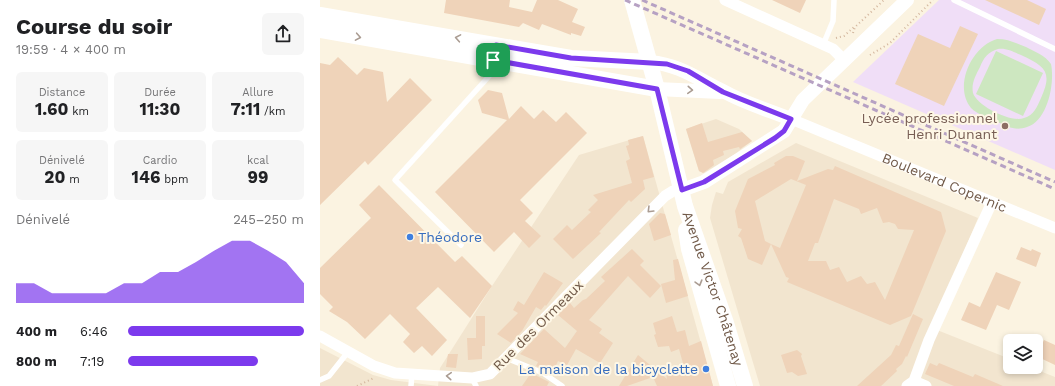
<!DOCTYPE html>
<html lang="fr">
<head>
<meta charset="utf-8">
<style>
  :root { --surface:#fff; --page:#f6f6f6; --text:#202124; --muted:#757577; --accent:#7c3aed }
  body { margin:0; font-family:"Work Sans",sans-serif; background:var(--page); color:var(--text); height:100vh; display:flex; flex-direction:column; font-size:15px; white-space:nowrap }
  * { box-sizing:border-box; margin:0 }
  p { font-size:13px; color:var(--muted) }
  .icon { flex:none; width:22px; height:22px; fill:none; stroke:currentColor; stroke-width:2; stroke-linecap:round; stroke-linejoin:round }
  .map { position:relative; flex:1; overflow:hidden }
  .sheet { display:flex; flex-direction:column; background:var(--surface); width:320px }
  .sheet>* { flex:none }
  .fabs { position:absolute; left:683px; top:334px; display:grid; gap:8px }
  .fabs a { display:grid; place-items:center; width:40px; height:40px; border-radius:6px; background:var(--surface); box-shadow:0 2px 6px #0003; font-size:20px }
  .pin { position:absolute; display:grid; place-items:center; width:34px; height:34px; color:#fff; margin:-17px; border-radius:8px; box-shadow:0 2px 6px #0006 }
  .round { display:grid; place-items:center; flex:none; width:42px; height:42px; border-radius:6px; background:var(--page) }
  .head { display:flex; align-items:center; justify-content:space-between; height:68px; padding:0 16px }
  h1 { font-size:22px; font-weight:700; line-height:30px }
  .stats { display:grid; grid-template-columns:repeat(3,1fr); gap:6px; height:68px; padding:4px 16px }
  .stats div { display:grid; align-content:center; border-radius:6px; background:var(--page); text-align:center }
  .stats b { font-size:17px; font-weight:700 }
  .stats small { font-size:11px; font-weight:400 }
  .stats p { font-size:11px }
  .chart { height:112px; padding:8px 16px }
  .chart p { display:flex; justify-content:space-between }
  .chart svg { width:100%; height:72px; margin-top:4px; fill:var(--accent); opacity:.7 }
  ul { padding:0 16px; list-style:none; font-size:13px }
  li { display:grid; grid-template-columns:64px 48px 1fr; align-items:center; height:30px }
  li i { height:10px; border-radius:5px; background:var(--accent) }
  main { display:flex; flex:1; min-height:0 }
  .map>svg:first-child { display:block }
  .residential { fill:#f2e5cf }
  .education { fill:#f0def7 }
  .green { fill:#cde7c0; fill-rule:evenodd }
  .building { fill:#efd3b9; fill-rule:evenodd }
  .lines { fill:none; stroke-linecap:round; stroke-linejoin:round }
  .path { stroke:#d3b69d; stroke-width:2; stroke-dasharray:1 3; stroke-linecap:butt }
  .service { stroke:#fff; stroke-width:5.5 }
  .minor { stroke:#fff; stroke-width:11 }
  .tertiary { stroke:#fff; stroke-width:14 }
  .secondary { stroke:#fff; stroke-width:16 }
  .rail { stroke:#b6a1c3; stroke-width:3; stroke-dasharray:6 4; stroke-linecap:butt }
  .oneway { stroke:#aa9c92 }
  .route-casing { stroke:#fff; stroke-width:8 }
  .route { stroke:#7c3aed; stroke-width:5 }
  .education-dot { fill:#8d6e63; stroke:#fef7e6; stroke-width:1.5 }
  .shop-dot { fill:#3f7fe0; stroke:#fef7e6; stroke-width:1.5 }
  .labels { text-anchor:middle; stroke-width:4; stroke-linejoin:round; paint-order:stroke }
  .education-label { font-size:14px; fill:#785e54; stroke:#fef7e6; text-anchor:end }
  .street-label { font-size:14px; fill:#715a49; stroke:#fef7e6 }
  .shop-label { font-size:14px; fill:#366cbe; stroke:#fef7e6; text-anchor:start }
</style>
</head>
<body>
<main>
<section class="sheet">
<div class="head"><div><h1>Course du soir</h1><p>19:59 · 4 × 400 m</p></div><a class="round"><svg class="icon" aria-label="share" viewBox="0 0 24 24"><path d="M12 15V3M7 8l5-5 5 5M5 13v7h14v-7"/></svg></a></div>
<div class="stats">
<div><p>Distance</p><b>1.60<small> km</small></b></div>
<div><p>Durée</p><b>11:30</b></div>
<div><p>Allure</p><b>7:11<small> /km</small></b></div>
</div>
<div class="stats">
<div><p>Dénivelé</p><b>20<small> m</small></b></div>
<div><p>Cardio</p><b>146<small> bpm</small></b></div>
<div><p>kcal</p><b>99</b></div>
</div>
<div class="chart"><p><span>Dénivelé</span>245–250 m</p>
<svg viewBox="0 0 160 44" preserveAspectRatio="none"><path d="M0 44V32L10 32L20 38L30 38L40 38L50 38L60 32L70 32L80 25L90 25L100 19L110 12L120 6L130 6L140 12L150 19L160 32V44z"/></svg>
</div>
<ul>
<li><b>400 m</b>6:46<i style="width:100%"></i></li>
<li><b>800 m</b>7:19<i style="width:74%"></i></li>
</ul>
</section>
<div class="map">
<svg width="735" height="386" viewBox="0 0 735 386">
  <rect width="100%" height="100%" fill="#fbf3e1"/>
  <g class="residential">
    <path d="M396 119 419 129 432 141 415 154 384 173 379 171 366 129Z"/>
    <path d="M323 136 393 386H0V348L53 375 71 380 118 386 120 368 172 286 259 155Z"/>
    <path d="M476 143 658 218 612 328 690 359V367H710L735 377V386H440L390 218 392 205 396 192 403 194 408 182Z"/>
  </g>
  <path class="education" d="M619 0H735V170L533 82Z"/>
  <g class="green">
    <path d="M677 39C688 39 696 43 706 47 715 52 725 55 731 64 735 82 728 121 707 127 696 131 687 127 678 122 669 118 658 115 651 108 633 86 652 46 677 39ZM678 49C687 48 693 52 701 55 725 66 733 72 721 98 717 107 714 115 704 118 691 123 657 106 653 93 651 83 656 75 660 67 664 57 668 52 678 49Z"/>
    <path d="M676 51 723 73 703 116 656 94Z"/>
  </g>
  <g class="building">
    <path d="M126 0H190L189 7 212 12 217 0H238L258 9 252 22 265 27 261 36 251 33V35L222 24 219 30 203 23 199 27 124 13Z"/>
    <path d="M452 0H486L480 13Z"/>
    <path d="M665 0H707L726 9 719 25Z"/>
    <path d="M640 26 658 34 624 106 575 84 598 34 630 48Z"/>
    <path d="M18 57 37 75 44 68 63 72 67 102 90 78 112 100 48 165 45 161 0 205V63L10 65Z"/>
    <path d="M168 90 182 93 189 119 201 106 214 119 223 110 236 122 246 112 267 133 200 200 213 213 205 221 221 236 209 248 194 232 174 252 115 192 187 120 162 113 158 100Z"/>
    <path d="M382 123 388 142 422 132 432 141 420 149 419 147 403 151 404 155 393 160 394 165 383 173 379 171 366 129Z"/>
    <path d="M323 136 334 177 323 180 325 189 311 202 309 200 279 232 281 233 253 259 233 239 247 225 252 230 271 212 268 210 278 200 273 195 312 183 306 161 310 159 306 146 309 145 308 140Z"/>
    <path d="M466 156H473L485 161 477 181 508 169 513 170 515 166 621 212 626 231 591 316 570 325 467 282 469 278 466 277 451 244 460 248 486 185 471 179 435 201 445 241 451 244 442 265 428 259 421 238 418 236 422 229 418 228 415 211 428 179 455 165 454 163ZM514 199 539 209 541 214 557 208 563 223 569 222 575 224 578 229 594 230 565 300 555 282 547 284 541 276 527 282 519 267 510 270 506 261H488L495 243H498Z"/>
    <path d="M59 185 135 262 142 256 172 286 150 318 118 287 96 308 127 340 112 356 102 346 94 353 83 342 90 334 70 314 45 339 27 322 9 311 13 307 0 294V268L51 218 39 205Z"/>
    <path d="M340 213 345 214 351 235 334 241 329 224Z"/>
    <path d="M701 247 711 251 712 249 721 253 716 267 696 259Z"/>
    <path d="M312 249 324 261 320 265 341 286 330 298 308 276 269 320 282 329 279 333 293 343 280 363 256 349 247 365 238 361 232 374 216 366 218 362 200 354 224 329 245 348 257 331 238 315 250 303 254 308 263 300 266 299 285 281 281 277Z"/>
    <path d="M358 259 368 296 346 303 341 284 355 280 353 260Z"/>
    <path d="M224 272 243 283 226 306 225 305 221 310 216 307 202 331 191 343 177 334 198 313 193 310 198 301 204 305Z"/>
    <path d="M676 272 701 282 689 310 677 305 666 330 641 320 649 302 660 307Z"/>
    <path d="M593 314 603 319 587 357 586 356 582 364 576 369 577 371 561 386H537L571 355 576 345 579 346Z"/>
    <path d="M156 316H165V346H162V359L148 360 147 338H156Z"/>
    <path d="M352 316 357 332 365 330 369 346 381 341 393 386H337L333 377 307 386H299L318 355 347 379 346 373 364 367 359 349 351 352 349 346 338 347 334 335 336 334 333 323Z"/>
    <path d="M724 340 735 345V365L716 356Z"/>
    <path d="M477 350 482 354 481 356 487 374 478 376 472 372 467 373 461 355Z"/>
    <path d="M128 354H138L136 368 126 367Z"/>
    <path d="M610 363 617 366 619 363 653 377 655 374 683 386H634L605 374Z"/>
    <path d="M211 373 229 382 227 386H202Z"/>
  </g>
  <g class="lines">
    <g class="path">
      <path d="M533 33 535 27 564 0"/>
      <path d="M516 38 524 36 534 27"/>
      <path d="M550 55 570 43 613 0"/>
      <path d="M37 386 54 378"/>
    </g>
    <g class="service">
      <path d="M634 0 735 49"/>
      <path d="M503 45 513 21 514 0"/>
      <path d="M141 245 75 180 171 74 173 61"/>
      <path d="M186 358 223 373 242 386"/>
      <path d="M152 378 156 386"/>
      <path d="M0 380 9 376 28 352"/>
      <path d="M91 386 92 374"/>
    </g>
    <g class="minor">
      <path d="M405 0 513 49 525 61"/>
      <path id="s1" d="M471 119 735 228"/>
      <path d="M0 336 54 366 75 373 152 378 170 374 345 196 353 191 362 190"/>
      <path d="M594 381 606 386"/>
      <path d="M587 386 594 381 609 340 672 202"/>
    </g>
    <g class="tertiary">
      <path d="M330 62C360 65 376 78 403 91 424 103 448 110 471 119"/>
      <path d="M337 89 400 92"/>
      <path d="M362 190 384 182 464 131 483 100 587 0"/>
    </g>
    <g class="secondary">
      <path id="s2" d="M312 0 337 89 365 206 406 323 425 386"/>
      <path d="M0 15 251 58 330 62"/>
      <path d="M0 30 337 89"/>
      <path d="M366 230 369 249 408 386"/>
    </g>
    <g class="rail">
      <path d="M305 0 735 189"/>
      <path d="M322 0 735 182"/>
    </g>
  </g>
  <defs><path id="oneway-chevron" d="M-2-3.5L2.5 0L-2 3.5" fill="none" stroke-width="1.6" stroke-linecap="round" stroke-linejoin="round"/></defs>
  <g class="oneway">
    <use href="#oneway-chevron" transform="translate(38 37) rotate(10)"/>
    <use href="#oneway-chevron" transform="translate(138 38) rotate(-170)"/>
    <use href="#oneway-chevron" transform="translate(370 90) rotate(4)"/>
    <use href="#oneway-chevron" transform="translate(330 210) rotate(135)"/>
    <use href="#oneway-chevron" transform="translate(379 283) rotate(74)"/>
    <use href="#oneway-chevron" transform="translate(129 376) rotate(-176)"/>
  </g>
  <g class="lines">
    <defs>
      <path id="route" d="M176 45 251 58 347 64 368 71 403 92 471 119 464 131 455 138 384 182 362 190 337 89 173 60Z"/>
    </defs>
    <use href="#route" class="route-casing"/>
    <use href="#route" class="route"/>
  </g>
  <circle class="education-dot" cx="685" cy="126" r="4"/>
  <g class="shop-dot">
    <circle cx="90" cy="237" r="4"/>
    <circle cx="386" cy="369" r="4"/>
  </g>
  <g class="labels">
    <g class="education-label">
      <text x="677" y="123">Lycée professionnel<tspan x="677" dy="16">Henri Dunant</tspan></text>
    </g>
    <g class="street-label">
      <text dy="5" stroke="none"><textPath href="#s1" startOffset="166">Boulevard Copernic</textPath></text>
      <text dy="5" stroke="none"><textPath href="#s2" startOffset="300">Avenue Victor Châtenay</textPath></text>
      <text transform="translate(218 325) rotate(-45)" y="5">Rue des Ormeaux</text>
    </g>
    <g class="shop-label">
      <text x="98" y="242">Théodore</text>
      <text x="378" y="374" text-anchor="end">La maison de la bicyclette</text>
    </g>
  </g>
</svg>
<div class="fabs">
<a><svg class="icon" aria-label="layers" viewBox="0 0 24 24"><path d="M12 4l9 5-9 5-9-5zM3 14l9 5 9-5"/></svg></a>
</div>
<div class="pin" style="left:173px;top:60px;background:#1e9e55"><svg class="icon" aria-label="arrive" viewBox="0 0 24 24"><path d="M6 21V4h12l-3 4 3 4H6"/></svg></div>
</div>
</main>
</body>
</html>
